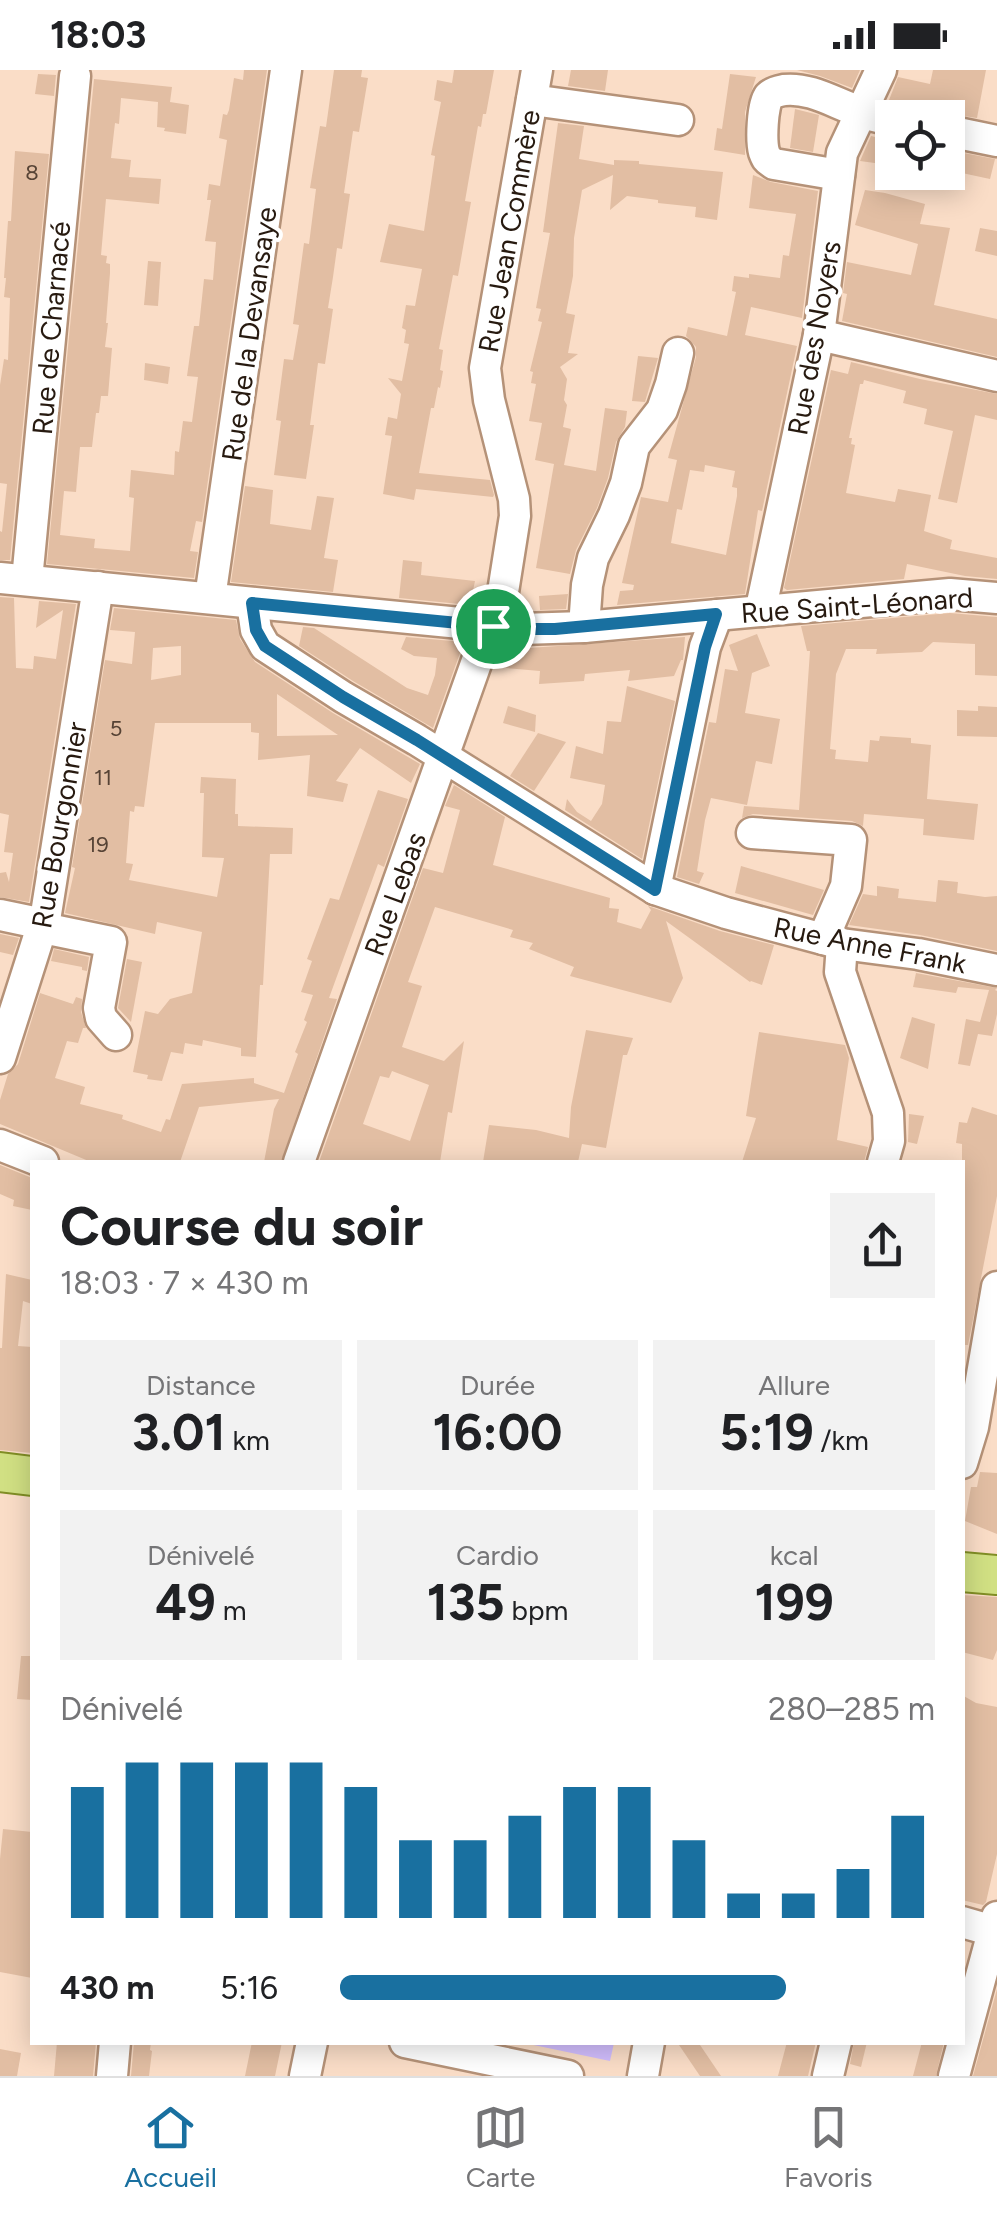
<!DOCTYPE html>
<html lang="fr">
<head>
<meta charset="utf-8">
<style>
  :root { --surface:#fff; --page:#f2f2f2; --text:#202124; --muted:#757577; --line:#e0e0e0; --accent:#1970a0 }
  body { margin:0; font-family:Figtree,sans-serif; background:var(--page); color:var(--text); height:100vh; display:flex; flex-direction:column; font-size:38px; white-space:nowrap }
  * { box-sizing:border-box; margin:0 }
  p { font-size:32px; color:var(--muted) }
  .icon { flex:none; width:55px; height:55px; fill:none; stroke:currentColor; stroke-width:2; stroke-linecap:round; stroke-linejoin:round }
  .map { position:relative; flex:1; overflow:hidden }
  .drawer { position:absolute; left:30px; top:1090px; width:935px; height:885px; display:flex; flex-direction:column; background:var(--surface); border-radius:0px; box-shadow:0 5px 25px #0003 }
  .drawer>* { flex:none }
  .tools { position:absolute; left:875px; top:30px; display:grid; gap:20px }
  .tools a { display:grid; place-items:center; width:90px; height:90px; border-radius:0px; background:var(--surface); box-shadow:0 5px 25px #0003; font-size:50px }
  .pin { position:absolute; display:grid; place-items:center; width:85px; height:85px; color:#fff; margin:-42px; border:5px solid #fff; border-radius:50%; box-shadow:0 2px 10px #0007 }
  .round { display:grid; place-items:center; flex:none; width:105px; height:105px; border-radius:0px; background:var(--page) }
  .headline { display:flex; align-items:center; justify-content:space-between; height:170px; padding:0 30px }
  h1 { font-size:55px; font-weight:700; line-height:75px }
  .figures { display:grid; grid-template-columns:repeat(3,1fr); gap:15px; height:170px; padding:10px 30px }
  .figures div { display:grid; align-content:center; border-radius:0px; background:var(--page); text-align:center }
  .figures b { font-size:50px; font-weight:700 }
  .figures small { font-size:28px; font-weight:400 }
  .figures p { font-size:28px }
  .chart { height:280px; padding:20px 30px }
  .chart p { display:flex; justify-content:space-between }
  .chart svg { width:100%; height:180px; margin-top:10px; stroke:var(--accent); stroke-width:6 }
  ul { padding:0 30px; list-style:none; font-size:32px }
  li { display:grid; grid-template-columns:160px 120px 1fr; align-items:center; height:75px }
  li i { height:25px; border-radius:12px; background:var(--accent) }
  .status { display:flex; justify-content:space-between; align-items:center; height:70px; padding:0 50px; background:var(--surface); direction:ltr }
  .status svg { height:28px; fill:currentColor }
  .tab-bar { display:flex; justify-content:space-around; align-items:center; height:140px; border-top:2px solid var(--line); background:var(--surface); font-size:28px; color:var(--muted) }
  .tab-bar a { display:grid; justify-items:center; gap:5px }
  .tab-bar .selected { color:var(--accent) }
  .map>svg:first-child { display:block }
  .green { fill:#d1bdfd }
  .building { fill:#e2bea3; fill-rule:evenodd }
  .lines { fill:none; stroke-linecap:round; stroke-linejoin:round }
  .minor-casing { stroke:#b59278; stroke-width:35 }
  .major-casing { stroke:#818e25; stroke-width:42 }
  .minor { stroke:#fff; stroke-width:30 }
  .major { stroke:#d1e083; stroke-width:38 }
  .route-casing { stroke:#fff; stroke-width:20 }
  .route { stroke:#1970a0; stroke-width:12 }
  .labels { text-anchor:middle; stroke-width:8; stroke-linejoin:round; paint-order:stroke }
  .number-label { font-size:22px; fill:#564335 }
  .street-label { font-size:28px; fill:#271a10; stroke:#fff }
</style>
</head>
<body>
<div class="status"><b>18:03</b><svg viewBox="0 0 49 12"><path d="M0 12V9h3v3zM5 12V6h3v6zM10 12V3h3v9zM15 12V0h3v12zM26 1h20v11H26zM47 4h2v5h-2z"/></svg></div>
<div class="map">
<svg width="997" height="2006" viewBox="0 0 997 2006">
  <rect width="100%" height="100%" fill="#faddc7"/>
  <path class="green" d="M524 1973 614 1972V1973L610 1991Z"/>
  <g class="building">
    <path d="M244 0H267L202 452 196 451 190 481 198 482 194 508 47 494 94 9 172 17 170 32 189 35 186 64 164 61 165 58 157 57 158 32 121 28 119 54 115 53 111 88 131 90 129 107 161 109 159 134 106 129 101 185 107 186 106 193 110 194V203L106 253H108L105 277 112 278 108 326H101L99 343H96L92 377H80L76 422 64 421 60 465 95 469 94 478 130 481 134 428 129 427 131 400 174 405 175 381 179 382 183 351 192 352 198 307 187 306 194 256H199L204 209 213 210 216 172 205 171 211 130H207L209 114 220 116 227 70 219 68 223 44 227 45 229 40 234 8 243 10Z"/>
    <path d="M334 0H362L361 7 368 8 359 62 353 61 344 123 350 124 342 179 337 178 333 207 328 238 333 239 325 294 318 293 310 355H314L306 409 274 405 281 351 276 350 284 289 293 290 299 255 293 254 304 173 309 174 316 119 310 118 320 56 326 57Z"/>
    <path d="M454 0H494L486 44H483L481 57 478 56 465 131 471 132 458 206 453 205 439 279 443 280 440 300 443 301 440 318 438 317 434 338H431L419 403 490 410 494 425 493 427 416 419 414 430 383 424 392 366 385 365 388 347 397 349 401 324 388 308 402 311 409 274 404 273 406 260 402 258 406 235 415 236 422 199 380 192 389 154 424 161 435 86 431 85 441 32 434 30 437 10 452 13Z"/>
    <path d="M571 0H608L605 21 568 16Z"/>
    <path d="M797 0H860L852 18 820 6Z"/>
    <path d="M933 0H986L977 48 944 43 889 30 898 7 930 14Z"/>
    <path d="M38 4 56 5 54 26 35 24Z"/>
    <path d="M730 4 756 7 745 42V85L714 80 717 58 722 59Z"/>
    <path d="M795 39 819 45 813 82 790 78Z"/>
    <path d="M558 53 584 56 579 89 614 95V90L639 91V94L723 102 717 150 695 147 696 137 658 133V130L627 126 610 140 613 105 582 120 574 168 573 206 566 243 575 245 568 283 578 284 560 297 567 309 564 330 567 335 563 357 571 359 564 395 596 401 605 338 627 341 625 357 616 372 608 408 597 438 576 480 570 504 536 498 554 394 535 390 542 353 529 351 536 314 531 313 533 302 530 301 542 252 538 251 541 239 536 238 550 163 543 162Z"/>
    <path d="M871 66 888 70 882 94 860 91Z"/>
    <path d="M948 80 995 89 990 109 948 100Z"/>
    <path d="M15 81 49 84 10 490H0V461L2 462 7 414 0 413V315L4 289 8 290 10 228 4 227 6 208H4L8 151H11Z"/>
    <path d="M753 105 771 112 818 121 802 248 751 237 745 265 797 276 762 441 758 440 745 524 617 535 620 521 633 520 634 515 622 513 641 427 668 432 677 390 668 388 696 287V277L686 266 688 257 727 266 736 222 732 221 734 206 749 208V204L780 208 783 185 789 186 796 144 749 138ZM705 395 735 401 732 417 737 418V426L726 485 671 473 677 439 682 440 690 400 704 402Z"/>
    <path d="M865 120 885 123 925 134 920 154 950 158 934 235 997 249V287L842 251 847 224 843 223 847 192 911 205 918 174 855 155Z"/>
    <path d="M980 158 997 161V186L975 181Z"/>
    <path d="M148 191 161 192 158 236 144 235Z"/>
    <path d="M638 286 658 288 645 332 632 331Z"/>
    <path d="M851 292 920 309 997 324V350L975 345 957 433 938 429 953 361 924 354 927 339 903 333 906 321 864 310 863 314H860L849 368H852L851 374 855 375 846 423 895 432 898 419 931 425 924 461 952 470 950 479 997 488V509L965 506 907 494 904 509 787 520 784 518 831 300 848 304Z"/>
    <path d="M145 293 170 297 168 314 144 310Z"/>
    <path d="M245 416 273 420 270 454 311 460 317 426 334 428 324 488 338 490 333 522 231 512Z"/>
    <path d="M403 490 422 492 421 505 475 511 470 535 399 528Z"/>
    <path d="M568 524 566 539 540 540 539 526Z"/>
    <path d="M0 527 14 528 16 598 33 599 34 586 56 589 63 540 36 558 39 531 76 534 29 832 0 827V803L6 802 9 812 13 783 4 782 9 745 0 743Z"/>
    <path d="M114 538 236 550 240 569 255 592 333 643 420 694 411 713 360 678 336 711 348 714 343 732 307 726 310 685 258 690 259 663 251 662V653H155L144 737 135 736 134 742 130 741 126 793 133 794 129 810 217 827 224 788 202 787 204 723H200L201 707 236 709 235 744H238V756L293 758 292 784H270L263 915H260L256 987 241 986V978L203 970 202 976 185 973 183 984 171 982 162 1011 147 1009 148 1005 133 1002 145 941 158 944 170 929 192 923 202 862 157 852 155 864 65 843 75 798 72 797 105 590 132 594 135 562 110 560ZM181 576V605L151 610 153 578ZM277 624 338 665 277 666Z"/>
    <path d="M950 543 997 547V606L975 605V574L933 572 922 582 876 584 877 579H846L836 604 830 679 836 680 835 689 868 692 870 670 879 671 880 666 911 668V673L931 675 927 729 978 734 974 770 923 765 924 749 864 744 863 756 852 751 753 744 742 748 744 736 799 740 810 581H807L801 556Z"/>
    <path d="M303 557 314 558 407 618 428 625 435 605 437 588 414 586 401 579 406 567 464 572 433 658 353 611 299 576Z"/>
    <path d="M757 564 770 596 752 603 745 643 780 649 772 694 756 691 747 735 711 728 705 750 697 801 704 803 699 814 677 807 709 652 716 653 725 599 738 601 729 575Z"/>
    <path d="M685 567 683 590H681L674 606 628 611 630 600 585 604 584 611 539 614 540 601 495 597 501 580Z"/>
    <path d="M627 616 675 631 642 789 565 740 567 729 577 742 591 751 602 734 605 715 570 708 576 676 603 684 607 651 621 652Z"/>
    <path d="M508 636 536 645 535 662 503 653Z"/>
    <path d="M978 636 997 637V667L957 666V640L978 641Z"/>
    <path d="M538 663 566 672 534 721 510 706Z"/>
    <path d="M454 715 505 747 493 795 610 828 609 838 619 839 617 852 641 859 651 840 648 836 720 861 774 875 762 915 751 911 750 912 666 851 683 908 671 933 570 906 574 897 529 879 533 873 510 867 513 860 435 837 408 912 422 916 402 977 444 991 464 971 452 1043 448 1042 440 1092H319L423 798 443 803 460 740 445 736ZM392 1001 429 1015 410 1071 363 1054 380 1006 389 1008Z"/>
    <path d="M378 720 408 729 384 797 378 794 329 928 337 929 281 1092H264L274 1039 279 1029 199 1037 180 1092H91L0 1054V1030L8 1004 18 994 40 923 73 934 76 927 82 929 81 942 86 958H83L78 973 67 971 55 1008 85 1017 80 1034 123 1045 122 1049 161 1062 166 1049 170 1050 182 1014 254 1008V1013L284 1023 298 984 295 982 307 952 304 950 313 925 301 922 312 891 307 889 330 828 339 830Z"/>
    <path d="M741 796 824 820 813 845 735 823Z"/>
    <path d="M938 810 958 812 957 823 985 827 997 826V881L920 865 849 855 863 824 877 826V816L899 819 898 828 936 832Z"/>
    <path d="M0 864 19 868 13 885 0 882Z"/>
    <path d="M54 879 89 887 87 901 82 900V897L51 891Z"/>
    <path d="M127 889 142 892 131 952 118 938Z"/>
    <path d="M916 903 997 918 995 920 997 921V944L992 966 978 964 970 996 958 994 966 949 980 952 989 920 958 917 956 923 913 917Z"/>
    <path d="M912 947 935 954 928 999 900 988Z"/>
    <path d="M586 960 633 968 627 985H623L606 1078 582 1074 578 1092H483L489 1055 536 1060 569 1068 571 1037Z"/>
    <path d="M759 962 845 975 849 988 837 1070 868 1077 864 1092H742L756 1048 746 1046Z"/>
    <path d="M972 1037 997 1045V1126L968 1275H962V1074L956 1073 959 1052 967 1053Z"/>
    <path d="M909 1044 924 1046 917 1074 908 1072Z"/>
    <path d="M0 1095 32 1108V1140L13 1136 14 1130 0 1124Z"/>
    <path d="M6 1204 32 1210V1234L23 1231 18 1276 32 1277V1383L0 1380V1278H2Z"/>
    <path d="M980 1402 997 1403V1464L965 1451 971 1417H977Z"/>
    <path d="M962 1525 997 1527V1580L993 1590 962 1582Z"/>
    <path d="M21 1586H32V1630L17 1629Z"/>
    <path d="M962 1625 976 1633 997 1637V1784L986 1832 983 1835 962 1830Z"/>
    <path d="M3 1759 32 1762V1908L0 1902V1789Z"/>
    <path d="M997 1919V2006H973Z"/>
    <path d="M57 1972H96L93 2006H54Z"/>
    <path d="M134 1972H151L150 1980 152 1981 149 2006H131Z"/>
    <path d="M252 1972H282L275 2006H245Z"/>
    <path d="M677 1972H698L721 2006H700Z"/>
    <path d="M787 1972H816L808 2006H778Z"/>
    <path d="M854 1972H867L861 1997 850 1994Z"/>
    <path d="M922 1972H944L936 2006H913Z"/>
    <path d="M0 1979 21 1983 17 2006H0Z"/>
  </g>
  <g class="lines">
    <defs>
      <g id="minor">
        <path d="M532 30 678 50"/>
        <path d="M948 61 997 71"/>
        <path d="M839 105 774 94C767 89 767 90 764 82 761 71 762 35 769 26 773 22 779 21 784 20 811 17 836 34 861 42 871 46 882 48 892 50"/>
        <path d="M819 265 997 306"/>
        <path d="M0 508 521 559 584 557 950 524 997 528"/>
        <path d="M27 510 75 6"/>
        <path d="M210 528 286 0"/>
        <path d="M252 533 256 560 265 576 343 627 417 670 655 819 726 843 842 874 918 884 997 900"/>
        <path d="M762 541V533L819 265 842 83 881 0"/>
        <path d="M584 557 587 515 593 488 614 445 626 413 634 376 662 340 671 314 678 283"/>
        <path d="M752 763 851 770 846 816 823 869"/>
        <path d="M655 819 705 577 717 545"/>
        <path d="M0 845 29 851"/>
        <path d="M43 858 111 872 99 938 101 948 116 965"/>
        <path d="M842 874 840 902 888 1043 889 1071 883 1092"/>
        <path d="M0 988 46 844 98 517"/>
        <path d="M0 1075 43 1092"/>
        <path d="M299 1092 484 571 500 541 515 446 514 429 489 330 485 298 537 0"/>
        <path d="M962 1393 973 1357 997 1217"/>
        <path d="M962 1852 997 1862"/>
        <path d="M405 1972 568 2006"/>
        <path d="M112 2006 115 1972"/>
        <path d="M305 2006 312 1972"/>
        <path d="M643 2006 649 1972"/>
        <path d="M828 2006 836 1972"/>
        <path d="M954 2006 997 1847"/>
      </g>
      <g id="major">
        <path d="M0 1402 32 1406"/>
        <path d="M962 1502 997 1505"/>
      </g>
    </defs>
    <use href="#minor" class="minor-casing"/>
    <use href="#major" class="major-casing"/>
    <use href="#minor" class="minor"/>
    <use href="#major" class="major"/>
  </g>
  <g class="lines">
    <defs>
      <path id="route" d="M252 533 521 559H555L716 544 705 577 655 820 417 670 343 627 265 576 256 560Z"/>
    </defs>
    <use href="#route" class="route-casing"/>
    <use href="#route" class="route"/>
  </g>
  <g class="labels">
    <g class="number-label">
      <text x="32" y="110">8</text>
      <text x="116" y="666">5</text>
      <text x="103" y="715">11</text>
      <text x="98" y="782">19</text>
    </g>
    <g class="street-label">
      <text transform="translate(509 161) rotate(-80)" y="10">Rue Jean Commère</text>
      <text transform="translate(51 258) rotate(-85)" y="10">Rue de Charnacé</text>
      <text transform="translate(249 264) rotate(-82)" y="10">Rue de la Devansaye</text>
      <text transform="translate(814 268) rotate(-80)" y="10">Rue des Noyers</text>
      <text transform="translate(857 535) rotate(-4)" y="10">Rue Saint-Léonard</text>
      <text transform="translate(59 755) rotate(-80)" y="10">Rue Bourgonnier</text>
      <text transform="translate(395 824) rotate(-70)" y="10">Rue Lebas</text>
      <text transform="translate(870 875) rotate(11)" y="10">Rue Anne Frank</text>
    </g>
  </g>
</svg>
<div class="tools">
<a><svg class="icon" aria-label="locate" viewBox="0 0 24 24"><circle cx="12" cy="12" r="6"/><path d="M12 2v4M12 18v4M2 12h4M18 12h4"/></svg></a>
</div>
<div class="pin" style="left:493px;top:556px;background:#1e9e55"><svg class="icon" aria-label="arrive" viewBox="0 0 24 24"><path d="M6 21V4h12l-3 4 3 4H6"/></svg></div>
<section class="drawer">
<div class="headline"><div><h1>Course du soir</h1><p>18:03 · 7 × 430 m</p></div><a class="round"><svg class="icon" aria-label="share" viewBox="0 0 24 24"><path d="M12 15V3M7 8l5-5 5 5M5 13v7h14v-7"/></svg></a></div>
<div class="figures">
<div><p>Distance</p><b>3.01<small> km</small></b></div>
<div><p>Durée</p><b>16:00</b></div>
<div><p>Allure</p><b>5:19<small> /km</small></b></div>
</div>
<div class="figures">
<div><p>Dénivelé</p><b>49<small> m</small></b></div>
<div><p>Cardio</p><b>135<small> bpm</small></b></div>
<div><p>kcal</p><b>199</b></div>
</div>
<div class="chart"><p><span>Dénivelé</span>280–285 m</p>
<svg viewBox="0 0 160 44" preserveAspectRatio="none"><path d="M5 44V12M15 44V6M25 44V6M35 44V6M45 44V6M55 44V12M65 44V25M75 44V25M85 44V19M95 44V12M105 44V12M115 44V25M125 44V38M135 44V38M145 44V32M155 44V19"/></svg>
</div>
<ul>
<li><b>430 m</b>5:16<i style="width:75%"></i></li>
</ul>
</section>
</div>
<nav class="tab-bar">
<a class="selected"><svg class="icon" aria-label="home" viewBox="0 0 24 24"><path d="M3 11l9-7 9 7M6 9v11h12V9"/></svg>Accueil</a>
<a><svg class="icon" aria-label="map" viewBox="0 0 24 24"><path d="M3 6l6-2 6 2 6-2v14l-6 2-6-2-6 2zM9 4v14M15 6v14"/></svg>Carte</a>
<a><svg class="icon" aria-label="saved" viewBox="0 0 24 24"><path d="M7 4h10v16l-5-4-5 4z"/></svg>Favoris</a>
</nav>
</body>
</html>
